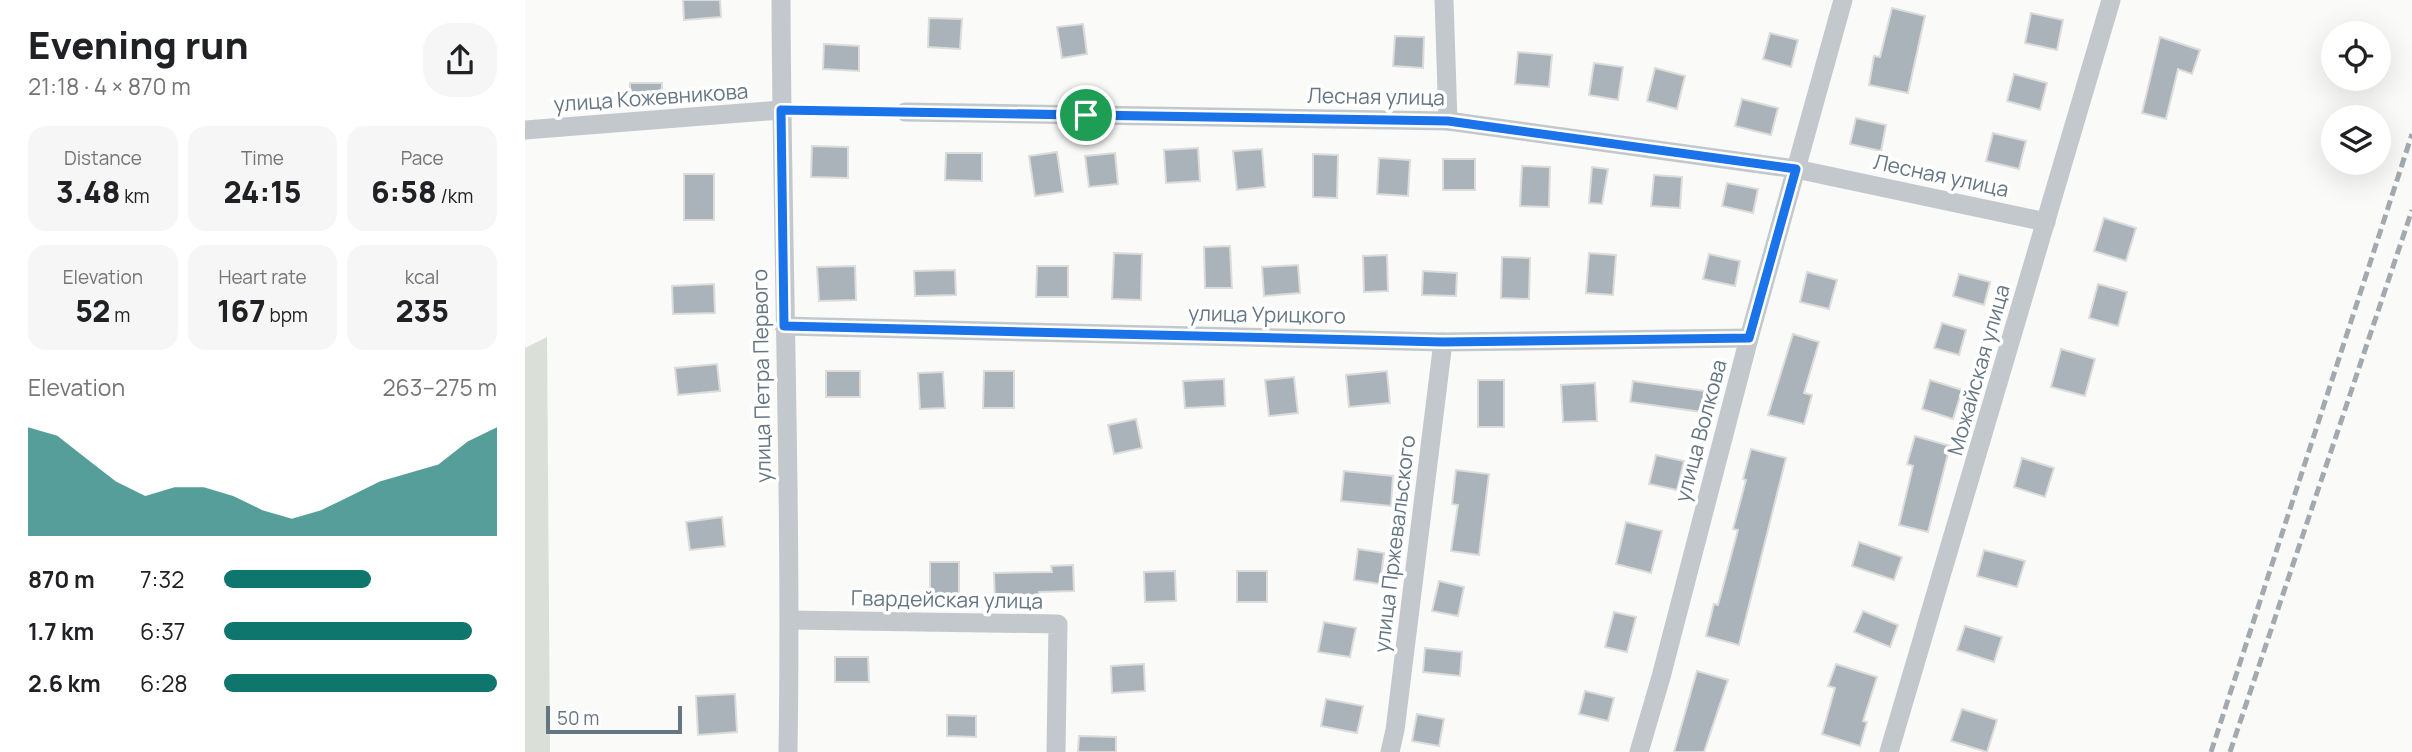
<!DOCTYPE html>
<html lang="en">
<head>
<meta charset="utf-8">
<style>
  :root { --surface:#fff; --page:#f6f6f6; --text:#202124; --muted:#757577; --accent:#0f766e }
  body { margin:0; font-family:Manrope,sans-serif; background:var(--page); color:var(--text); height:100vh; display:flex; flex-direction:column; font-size:26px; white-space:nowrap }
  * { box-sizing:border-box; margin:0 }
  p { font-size:23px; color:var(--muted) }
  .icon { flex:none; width:38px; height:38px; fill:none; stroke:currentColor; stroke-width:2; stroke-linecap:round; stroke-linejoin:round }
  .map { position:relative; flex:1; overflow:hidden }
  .side { display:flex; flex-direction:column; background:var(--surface); width:525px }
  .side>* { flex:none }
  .buttons { position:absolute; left:1796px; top:21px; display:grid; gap:14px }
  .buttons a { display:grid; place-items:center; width:70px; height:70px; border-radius:50%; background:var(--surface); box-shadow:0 7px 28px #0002; font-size:35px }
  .scale { position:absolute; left:21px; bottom:18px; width:136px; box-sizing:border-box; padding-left:7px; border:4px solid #657683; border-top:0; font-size:19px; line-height:24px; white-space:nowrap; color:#657683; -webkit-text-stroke:5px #fff; paint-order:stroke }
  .pin { position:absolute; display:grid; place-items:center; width:60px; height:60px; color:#fff; margin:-30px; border:4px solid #fff; border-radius:50%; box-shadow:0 2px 7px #0007 }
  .round { display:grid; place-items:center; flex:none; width:74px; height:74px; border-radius:28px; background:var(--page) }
  .head { display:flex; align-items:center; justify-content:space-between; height:119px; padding:0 28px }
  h1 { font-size:38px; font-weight:800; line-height:52px }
  .figures { display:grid; grid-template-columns:repeat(3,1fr); gap:10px; height:119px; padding:7px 28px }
  .figures div { display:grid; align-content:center; border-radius:18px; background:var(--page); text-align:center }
  .figures b { font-size:30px; font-weight:800 }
  .figures small { font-size:19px; font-weight:400 }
  .figures p { font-size:19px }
  .chart { height:196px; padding:14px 28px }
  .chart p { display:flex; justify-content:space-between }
  .chart svg { width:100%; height:126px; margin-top:7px; fill:var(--accent); opacity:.7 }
  ul { padding:0 28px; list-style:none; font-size:23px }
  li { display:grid; grid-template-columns:112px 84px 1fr; align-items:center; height:52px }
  li i { height:18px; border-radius:9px; background:var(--accent) }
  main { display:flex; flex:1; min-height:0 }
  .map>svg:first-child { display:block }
  .green { fill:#dadfd7 }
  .building { fill:#aab3b9; stroke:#dcdcda; stroke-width:2 }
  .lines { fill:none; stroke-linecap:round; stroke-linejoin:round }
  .path { stroke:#bbbfc2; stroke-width:3.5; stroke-dasharray:3.5 3.5; stroke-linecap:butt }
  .minor { stroke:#c3c8cc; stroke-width:19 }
  .rail { stroke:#a2aab0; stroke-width:5; stroke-dasharray:10 5; stroke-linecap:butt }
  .route-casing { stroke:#fff; stroke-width:14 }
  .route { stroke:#1a73e8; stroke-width:9 }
  .labels { text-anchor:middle; stroke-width:7; stroke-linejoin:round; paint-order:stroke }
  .street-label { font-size:21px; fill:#657683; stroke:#fff }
</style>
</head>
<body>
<main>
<section class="side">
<div class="head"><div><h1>Evening run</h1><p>21:18 · 4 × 870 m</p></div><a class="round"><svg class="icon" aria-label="share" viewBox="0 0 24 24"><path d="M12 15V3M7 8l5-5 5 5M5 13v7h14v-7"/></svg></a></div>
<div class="figures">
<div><p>Distance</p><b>3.48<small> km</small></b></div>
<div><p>Time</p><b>24:15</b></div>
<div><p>Pace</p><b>6:58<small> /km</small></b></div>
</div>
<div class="figures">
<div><p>Elevation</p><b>52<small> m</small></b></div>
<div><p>Heart rate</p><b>167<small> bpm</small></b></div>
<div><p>kcal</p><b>235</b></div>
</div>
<div class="chart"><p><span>Elevation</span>263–275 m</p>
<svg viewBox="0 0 160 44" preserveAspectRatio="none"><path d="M0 44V6L10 9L20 17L30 25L40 30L50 27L60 27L70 30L80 35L90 38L100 35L110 30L120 25L130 22L140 19L150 11L160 6V44z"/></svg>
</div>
<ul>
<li><b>870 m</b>7:32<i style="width:54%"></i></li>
<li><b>1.7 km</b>6:37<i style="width:91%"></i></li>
<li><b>2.6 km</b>6:28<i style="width:100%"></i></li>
</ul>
</section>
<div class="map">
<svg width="1887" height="752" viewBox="0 0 1887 752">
  <rect width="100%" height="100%" fill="#fafaf8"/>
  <path class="green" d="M22 337 25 752H0V348Z"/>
  <g class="building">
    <path d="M158 0H195L196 17 159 20Z"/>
    <path d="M1367 8 1400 16 1383 93 1344 85 1349 56 1355 57Z"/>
    <path d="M1506 13 1538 20 1532 50 1500 43Z"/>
    <path d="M404 18 437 19 435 49 403 47Z"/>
    <path d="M558 24 562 54 537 58 532 27Z"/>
    <path d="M1245 33 1273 40 1266 67 1238 59Z"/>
    <path d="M870 36 899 37 898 68 868 66Z"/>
    <path d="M1635 37 1675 50 1667 74 1653 69 1641 119 1617 113Z"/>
    <path d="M299 44 334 46V71L298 69Z"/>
    <path d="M993 52 1027 55 1024 87 990 84Z"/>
    <path d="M1069 63 1098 67 1093 100 1064 95Z"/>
    <path d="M1130 68 1160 76 1152 109 1122 101Z"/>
    <path d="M1489 74 1522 83 1515 110 1482 101Z"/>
    <rect x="105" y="83" width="32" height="21"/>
    <path d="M1217 99 1253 108 1246 135 1210 126Z"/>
    <path d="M1331 118 1361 125 1356 151 1325 144Z"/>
    <path d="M1468 133 1501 141 1494 169 1461 161Z"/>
    <path d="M287 146 323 147V178L286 177Z"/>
    <path d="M673 148 675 181 641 183 639 150Z"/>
    <path d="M737 149 740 187 712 190 708 151Z"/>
    <path d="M532 152 538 192 510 196 504 156Z"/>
    <path d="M421 153H457V181L420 180Z"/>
    <path d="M590 153 593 184 564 187 560 156Z"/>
    <path d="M788 154 813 155 812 198 788 197Z"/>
    <path d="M854 158 885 160 883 196 852 194Z"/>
    <rect x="918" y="159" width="32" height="31"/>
    <path d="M997 166 1025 167 1024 207 995 206Z"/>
    <path d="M1067 167 1083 169 1077 204 1064 203Z"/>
    <rect x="159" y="174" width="30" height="46"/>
    <path d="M1129 175 1157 177 1155 208 1126 206Z"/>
    <path d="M1202 183 1233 189 1228 213 1197 206Z"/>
    <path d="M1579 218 1611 228 1601 261 1569 251Z"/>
    <path d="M705 246 707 288H680L679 247Z"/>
    <path d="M589 253 617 254 616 300 587 299Z"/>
    <path d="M1064 253 1091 255 1088 295 1061 293Z"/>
    <path d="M1184 254 1215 261 1210 286 1178 279Z"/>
    <path d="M862 255 863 291 839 292 838 256Z"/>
    <path d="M977 257 1005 258 1004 299 976 298Z"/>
    <path d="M773 265 775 293 739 296 737 267Z"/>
    <path d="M330 266 331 300 294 301 292 267Z"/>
    <path d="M512 266H543V297H511Z"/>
    <path d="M430 270 431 295 390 296 389 271Z"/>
    <path d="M898 271 932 273 931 296 897 295Z"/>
    <path d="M1282 272 1312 280 1304 309 1275 302Z"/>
    <path d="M1434 274 1465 282 1459 305 1428 296Z"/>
    <path d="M189 284 190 313 148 314 147 286Z"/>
    <path d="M1573 284 1602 292 1593 326 1564 318Z"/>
    <path d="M1417 323 1441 330 1434 355 1409 348Z"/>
    <path d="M1268 334 1294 342 1279 393 1287 395 1279 424 1243 415Z"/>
    <path d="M1536 349 1570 359 1560 396 1526 387Z"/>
    <path d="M192 364 195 391 153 395 150 368Z"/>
    <rect x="301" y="371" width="34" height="26"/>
    <path d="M459 371H489V408H458Z"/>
    <path d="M862 371 865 403 824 407 821 375Z"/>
    <path d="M418 372 420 408 395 409 393 373Z"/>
    <path d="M769 377 773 413 744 416 740 380Z"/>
    <path d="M699 379 700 406 660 408 658 381Z"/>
    <rect x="953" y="380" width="26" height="47"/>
    <path d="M1405 380 1437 390 1428 419 1397 409Z"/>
    <path d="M1108 381 1180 391 1177 412 1105 402Z"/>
    <path d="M1070 383 1072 421 1038 422 1036 385Z"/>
    <path d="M611 419 617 448 589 454 583 425Z"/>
    <path d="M1390 436 1425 446 1403 532 1374 525 1388 466 1382 464Z"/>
    <path d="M1226 449 1261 458 1214 645 1181 636 1189 604 1193 605 1213 530 1208 529 1221 480 1218 479Z"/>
    <path d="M1131 455 1159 461 1152 490 1124 484Z"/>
    <path d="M1497 458 1529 468 1520 497 1489 487Z"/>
    <path d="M931 470 964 474 954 555 926 551 933 505 927 504Z"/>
    <path d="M819 471 868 476 866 506 816 501Z"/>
    <path d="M197 517 200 546 165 550 161 522Z"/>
    <path d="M1101 522 1137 531 1126 573 1091 564Z"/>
    <path d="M1334 542 1377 557 1369 580 1327 566Z"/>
    <path d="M833 549 859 553 855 584 829 580Z"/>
    <path d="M1459 550 1500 561 1492 587 1452 576Z"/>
    <rect x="405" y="562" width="29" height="38"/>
    <path d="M548 565 549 591 514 592V603L470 604 469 573 527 572 526 566Z"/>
    <path d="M650 571 651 601 620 602 619 572Z"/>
    <rect x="712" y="571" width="30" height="31"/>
    <path d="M914 581 939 587 933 616 907 611Z"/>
    <path d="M1338 611 1373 625 1365 647 1329 632Z"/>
    <path d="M1089 612 1111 617 1102 652 1080 647Z"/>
    <path d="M799 622 831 628 825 657 793 652Z"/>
    <path d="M1440 626 1477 637 1469 662 1432 650Z"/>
    <path d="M900 648 937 652 935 676 898 672Z"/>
    <path d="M310 657H343L344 682H310Z"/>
    <path d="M619 664 620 691 587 693 586 666Z"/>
    <path d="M1311 664 1352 677 1338 721 1342 722 1335 746 1297 734 1310 688 1303 686Z"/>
    <path d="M1172 671 1203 680 1179 752H1149Z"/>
    <path d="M1060 691 1089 698 1083 721 1054 714Z"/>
    <path d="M210 694 212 732 173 735 171 696Z"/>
    <path d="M801 699 838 706 832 733 796 726Z"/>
    <path d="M1437 709 1472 720 1462 752 1426 741Z"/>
    <path d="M892 714 919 719 914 746 887 741Z"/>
    <path d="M422 715 451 716V737L422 736Z"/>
    <path d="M554 736 591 737V752H553Z"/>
  </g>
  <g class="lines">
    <path class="path" d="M274 111 364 112"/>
    <g class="minor">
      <path d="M256 0C257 251 267 501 263 752"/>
      <path d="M919 0 923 121"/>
      <path d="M380 112 923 121 1271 169 1521 222"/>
      <path d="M0 130 256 110"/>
      <path d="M259 326 918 342 1224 338"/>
      <path d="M265 620 533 624 531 752"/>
      <path d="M865 752 870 730 918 342"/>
      <path d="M1114 752 1136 677 1224 338 1318 0"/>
      <path d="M1364 752 1586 0"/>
    </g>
    <g class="rail">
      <path d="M1686 752 1887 134"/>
      <path d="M1705 752 1887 210"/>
    </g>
  </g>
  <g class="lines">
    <defs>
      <path id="route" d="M256 110 923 121 1271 169 1224 338 918 342 259 326Z"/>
    </defs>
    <use href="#route" class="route-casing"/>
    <use href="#route" class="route"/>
  </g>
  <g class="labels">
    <g class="street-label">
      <text transform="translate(851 97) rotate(1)" y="7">Лесная улица</text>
      <text transform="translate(126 98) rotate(-4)" y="7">улица Кожевникова</text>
      <text transform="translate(1416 176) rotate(12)" y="7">Лесная улица</text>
      <text transform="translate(742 315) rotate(1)" y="7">улица Урицкого</text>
      <text transform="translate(1454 370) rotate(-74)" y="7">Можайская улица</text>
      <text transform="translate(237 376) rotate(-91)" y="7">улица Петра Первого</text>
      <text transform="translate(1176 431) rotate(-75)" y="7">улица Волкова</text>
      <text transform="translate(870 544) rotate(-83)" y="7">улица Пржевальского</text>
      <text transform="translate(422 600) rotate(1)" y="7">Гвардейская улица</text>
    </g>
  </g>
</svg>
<div class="buttons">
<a><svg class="icon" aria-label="locate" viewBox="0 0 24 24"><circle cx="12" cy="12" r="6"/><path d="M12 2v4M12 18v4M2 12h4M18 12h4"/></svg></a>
<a><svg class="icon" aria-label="layers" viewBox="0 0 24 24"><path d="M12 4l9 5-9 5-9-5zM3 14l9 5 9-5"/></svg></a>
</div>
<div class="scale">50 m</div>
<div class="pin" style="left:561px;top:115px;background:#1e9e55"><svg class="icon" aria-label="arrive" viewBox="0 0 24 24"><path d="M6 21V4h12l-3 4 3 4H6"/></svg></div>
</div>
</main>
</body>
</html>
